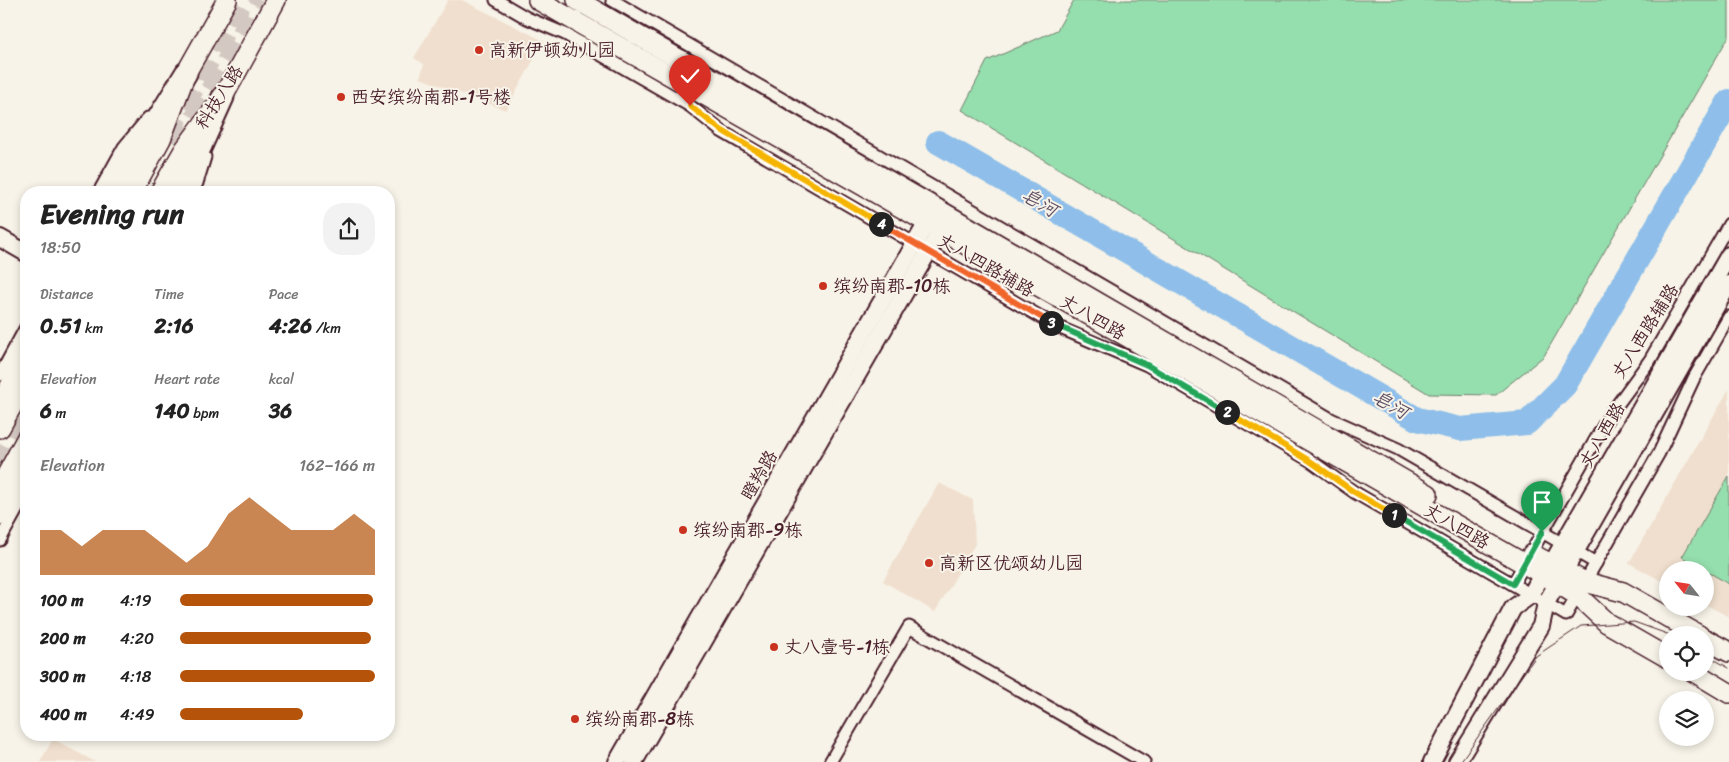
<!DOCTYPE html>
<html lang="en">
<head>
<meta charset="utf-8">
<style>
  :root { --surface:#fff; --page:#f2f2f2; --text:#222; --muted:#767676; --accent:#b45309 }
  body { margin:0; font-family:Sriracha,"LXGW WenKai TC",sans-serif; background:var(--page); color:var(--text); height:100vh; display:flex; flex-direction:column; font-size:19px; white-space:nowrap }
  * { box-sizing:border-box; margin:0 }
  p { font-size:16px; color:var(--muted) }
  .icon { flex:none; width:28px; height:28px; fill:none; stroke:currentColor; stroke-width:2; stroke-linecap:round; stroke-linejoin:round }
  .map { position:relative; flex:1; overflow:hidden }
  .sheet { position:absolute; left:20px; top:186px; width:375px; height:555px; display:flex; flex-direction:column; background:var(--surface); border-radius:20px; box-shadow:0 2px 8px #0003 }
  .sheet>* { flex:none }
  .needle { width:32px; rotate:300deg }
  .buttons { position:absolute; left:1659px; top:561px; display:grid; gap:10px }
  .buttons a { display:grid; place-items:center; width:55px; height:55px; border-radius:50%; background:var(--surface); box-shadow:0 2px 8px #0003; font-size:25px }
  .pin { position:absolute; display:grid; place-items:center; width:42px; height:42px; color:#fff; margin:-51px -21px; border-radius:50% 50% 50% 0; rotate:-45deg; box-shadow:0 0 5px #0007 }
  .pin .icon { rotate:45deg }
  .km { position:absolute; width:25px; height:25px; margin:-12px; border-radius:50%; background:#222; color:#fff; font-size:14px; line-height:25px; text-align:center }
  .round { display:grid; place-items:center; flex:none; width:52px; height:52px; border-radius:20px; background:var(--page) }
  .head { display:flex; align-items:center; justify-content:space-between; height:85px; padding:0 20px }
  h1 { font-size:28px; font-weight:700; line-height:38px }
  .stats { display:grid; grid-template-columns:repeat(3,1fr); gap:8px; height:85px; padding:5px 20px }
  .stats div { display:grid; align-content:center }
  .stats b { font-size:21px; font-weight:700 }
  .stats small { font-size:14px; font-weight:400 }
  .stats p { font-size:14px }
  .chart { height:140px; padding:10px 20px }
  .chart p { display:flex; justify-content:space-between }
  .chart svg { width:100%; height:90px; margin-top:5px; fill:var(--accent); opacity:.7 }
  ul { padding:0 20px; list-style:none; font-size:16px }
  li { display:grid; grid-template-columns:80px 60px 1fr; align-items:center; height:38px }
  li i { height:12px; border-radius:6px; background:var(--accent) }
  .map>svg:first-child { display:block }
  .built { fill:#f0dfce }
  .green { fill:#95dead; stroke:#707e6c }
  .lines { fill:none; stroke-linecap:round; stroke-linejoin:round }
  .river { stroke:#8ebee9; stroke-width:24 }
  .highway-tunnel { stroke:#d4c9c2; stroke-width:21; stroke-dasharray:21 11; stroke-linecap:butt }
  .street-casing { stroke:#4a1f2b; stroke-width:15 }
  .secondary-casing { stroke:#4a1f2b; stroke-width:20 }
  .primary-casing { stroke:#4a1f2b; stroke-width:22 }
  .highway-casing { stroke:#4a1f2b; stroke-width:25 }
  .street { stroke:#f7f3e8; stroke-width:11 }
  .secondary { stroke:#f7f3e8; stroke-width:16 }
  .primary { stroke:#f7f3e8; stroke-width:19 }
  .highway { stroke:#f7f3e8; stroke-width:21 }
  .tram { stroke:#4a1f2b; stroke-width:1 }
  .split-1-casing { stroke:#fff; stroke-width:10 }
  .split-2-casing { stroke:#fff; stroke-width:10 }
  .split-3-casing { stroke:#fff; stroke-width:10 }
  .split-4-casing { stroke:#fff; stroke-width:10 }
  .split-5-casing { stroke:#fff; stroke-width:10 }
  .split-1 { stroke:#22a559; stroke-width:6 }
  .split-2 { stroke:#f5b400; stroke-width:6 }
  .split-3 { stroke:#22a559; stroke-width:6 }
  .split-4 { stroke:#f0652b; stroke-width:6 }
  .split-5 { stroke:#f5b400; stroke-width:6 }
  .poi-dot { fill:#c8321e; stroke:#f7f3e8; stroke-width:2 }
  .labels { text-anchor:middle; stroke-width:4; stroke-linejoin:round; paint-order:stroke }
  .poi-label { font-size:18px; fill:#4a1f2b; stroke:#f7f3e8; text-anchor:start }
  .street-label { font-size:18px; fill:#4a1f2b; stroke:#f7f3e8 }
  .water-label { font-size:19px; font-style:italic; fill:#5e4f64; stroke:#f7f3e8 }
</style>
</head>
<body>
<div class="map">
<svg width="1729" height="762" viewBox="0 0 1729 762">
  <rect width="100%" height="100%" fill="#f7f3e8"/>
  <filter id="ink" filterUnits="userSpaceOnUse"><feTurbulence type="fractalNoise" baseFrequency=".02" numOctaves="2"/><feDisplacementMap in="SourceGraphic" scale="10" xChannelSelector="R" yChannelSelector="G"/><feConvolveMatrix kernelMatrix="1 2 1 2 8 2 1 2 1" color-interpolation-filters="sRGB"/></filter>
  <g filter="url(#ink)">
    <g class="built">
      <path d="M448 0H462L544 41 506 110 420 78 424 64 414 58Z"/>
      <path d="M1729 389V617L1705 604V570H1668L1667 584 1629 563Z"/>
      <path d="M939 483 973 500 975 544 935 612 883 581Z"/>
      <path d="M53 739 95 762H40Z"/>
    </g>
    <g class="green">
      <path d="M1074 0H1729V36L1544 356 1496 395 1429 394 962 110 987 61 1057 30Z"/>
      <path d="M1729 476V584L1682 557Z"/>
    </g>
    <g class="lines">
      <path class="river" d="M938 142 1417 419 1460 429 1527 423 1565 385 1729 101"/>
      <g class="highway-tunnel">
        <path d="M168 135 243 0"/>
        <path d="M179 146 261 0"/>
        <path d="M0 467 26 419"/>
      </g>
      <defs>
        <g id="street">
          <path d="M496 0 527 18 565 34 690 106 721 131 1058 327 1147 365 1311 461 1354 492 1566 615 1659 453 1694 378 1729 317"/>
          <path d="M612 0 1331 419 1398 449 1596 563"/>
          <path d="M99 192 124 147 148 118"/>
          <path d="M192 192 197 183 205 157"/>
          <path d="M0 375 26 327"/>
          <path d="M0 540 26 493"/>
          <path d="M1513 584 1609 416 1650 360 1729 224"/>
          <path d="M830 762 909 627 1144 762"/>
        </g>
        <g id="secondary">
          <path d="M0 238 26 253"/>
          <path d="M617 762 933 212"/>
          <path d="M634 762 946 221"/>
          <path d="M1432 762 1513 608 1531 595 1542 574 1551 565 1729 255"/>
          <path d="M1457 762 1541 626 1546 603 1729 284"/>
        </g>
        <g id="primary">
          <path d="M538 0 1542 574 1578 596 1607 623 1668 658"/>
          <path d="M577 0 1428 494"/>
          <path d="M132 192 161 139 186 73 227 0"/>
          <path d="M160 192 184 150 223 97 276 0"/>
          <path d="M0 428 26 381"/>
          <path d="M0 487 26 439"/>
          <path d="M1532 554 1585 582 1623 592 1699 635"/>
          <path d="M1705 639 1729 652"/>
          <path d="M1694 672 1729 693"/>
        </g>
        <g id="highway">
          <path d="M116 192 140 148 186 73"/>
          <path d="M177 192 196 157 223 97"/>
          <path d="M0 407 26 358"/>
          <path d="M0 514 26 466"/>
        </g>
      </defs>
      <use href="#street" class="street-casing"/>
      <use href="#secondary" class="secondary-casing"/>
      <use href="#primary" class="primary-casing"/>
      <use href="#highway" class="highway-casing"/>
      <use href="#street" class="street"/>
      <use href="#secondary" class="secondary"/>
      <use href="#primary" class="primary"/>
      <use href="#highway" class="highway"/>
      <g class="tram">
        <path d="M1705 654 1729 668"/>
        <path d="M1460 762 1536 656 1581 626 1634 622 1670 635"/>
      </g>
    </g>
  </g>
  <g class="lines" filter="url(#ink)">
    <defs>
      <path id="split-1" d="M1394 515 1513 584 1542 532"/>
      <path id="split-2" d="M1227 412 1310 461 1354 492 1394 515"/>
      <path id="split-3" d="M1051 323 1147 365 1227 412"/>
      <path id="split-4" d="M881 224 1051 323"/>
      <path id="split-5" d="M690 106 721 130 881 224"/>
    </defs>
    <use href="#split-1" class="split-1-casing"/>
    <use href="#split-2" class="split-2-casing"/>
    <use href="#split-3" class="split-3-casing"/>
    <use href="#split-4" class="split-4-casing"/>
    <use href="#split-5" class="split-5-casing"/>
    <use href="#split-1" class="split-1"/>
    <use href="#split-2" class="split-2"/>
    <use href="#split-3" class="split-3"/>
    <use href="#split-4" class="split-4"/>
    <use href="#split-5" class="split-5"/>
  </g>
  <g class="poi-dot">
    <circle cx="479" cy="50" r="5"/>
    <circle cx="341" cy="97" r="5"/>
    <circle cx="823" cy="286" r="5"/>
    <circle cx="683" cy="530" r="5"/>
    <circle cx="929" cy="563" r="5"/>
    <circle cx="774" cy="647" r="5"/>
    <circle cx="575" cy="719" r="5"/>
  </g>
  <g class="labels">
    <g class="poi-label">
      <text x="489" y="56">高新伊顿幼儿园</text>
      <text x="351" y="103">西安缤纷南郡-1号楼</text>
      <text x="833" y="292">缤纷南郡-10栋</text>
      <text x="693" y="536">缤纷南郡-9栋</text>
      <text x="939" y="569">高新区优颂幼儿园</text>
      <text x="784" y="653">丈八壹号-1栋</text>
      <text x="585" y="725">缤纷南郡-8栋</text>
    </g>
    <g class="street-label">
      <text transform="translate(219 97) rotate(-57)" y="6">科技八路</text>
      <text transform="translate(986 265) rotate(30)" y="6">丈八四路辅路</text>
      <text transform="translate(1093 317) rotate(30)" y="6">丈八四路</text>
      <text transform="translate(1645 331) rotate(-58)" y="6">丈八西路辅路</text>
      <text transform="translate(1602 435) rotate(-60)" y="6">丈八西路</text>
      <text transform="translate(759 475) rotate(-60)" y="6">瞪羚路</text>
      <text transform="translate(1457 526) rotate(30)" y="6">丈八四路</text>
    </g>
    <g class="water-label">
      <text transform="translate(1040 202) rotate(30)" y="7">皂河</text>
      <text transform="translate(1391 404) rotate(30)" y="7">皂河</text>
    </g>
  </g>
</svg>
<div class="buttons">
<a><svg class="needle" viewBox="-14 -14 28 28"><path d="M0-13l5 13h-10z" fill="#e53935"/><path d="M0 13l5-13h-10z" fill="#767676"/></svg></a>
<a><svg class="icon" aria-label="locate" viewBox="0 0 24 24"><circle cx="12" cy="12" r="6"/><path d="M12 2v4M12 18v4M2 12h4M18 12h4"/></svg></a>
<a><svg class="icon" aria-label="layers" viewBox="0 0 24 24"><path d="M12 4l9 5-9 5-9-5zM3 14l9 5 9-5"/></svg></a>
</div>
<div class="pin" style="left:1542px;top:532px;background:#1e9e55"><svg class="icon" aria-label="arrive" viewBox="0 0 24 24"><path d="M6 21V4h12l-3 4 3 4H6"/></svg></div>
<div class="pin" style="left:690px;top:106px;background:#d93025"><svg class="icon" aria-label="check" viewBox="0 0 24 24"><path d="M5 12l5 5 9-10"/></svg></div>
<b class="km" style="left:1394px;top:515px">1</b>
<b class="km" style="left:1227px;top:412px">2</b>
<b class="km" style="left:1051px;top:323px">3</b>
<b class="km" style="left:881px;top:224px">4</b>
<section class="sheet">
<div class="head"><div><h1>Evening run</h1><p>18:50</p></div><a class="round"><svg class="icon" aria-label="share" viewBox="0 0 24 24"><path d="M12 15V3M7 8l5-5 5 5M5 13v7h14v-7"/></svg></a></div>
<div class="stats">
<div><p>Distance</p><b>0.51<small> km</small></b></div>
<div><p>Time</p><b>2:16</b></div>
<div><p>Pace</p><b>4:26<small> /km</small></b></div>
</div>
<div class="stats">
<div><p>Elevation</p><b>6<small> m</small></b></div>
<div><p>Heart rate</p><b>140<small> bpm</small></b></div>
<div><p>kcal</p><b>36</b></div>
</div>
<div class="chart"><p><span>Elevation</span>162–166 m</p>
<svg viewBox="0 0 160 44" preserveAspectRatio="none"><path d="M0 44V22L10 22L20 30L30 22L40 22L50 22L60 30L70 38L80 30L90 14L100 6L110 14L120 22L130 22L140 22L150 14L160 22V44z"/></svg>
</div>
<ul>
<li><b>100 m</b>4:19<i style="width:99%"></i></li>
<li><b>200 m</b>4:20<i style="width:98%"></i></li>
<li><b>300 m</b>4:18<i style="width:100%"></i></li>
<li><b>400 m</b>4:49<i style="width:63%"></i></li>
</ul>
</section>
</div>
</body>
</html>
